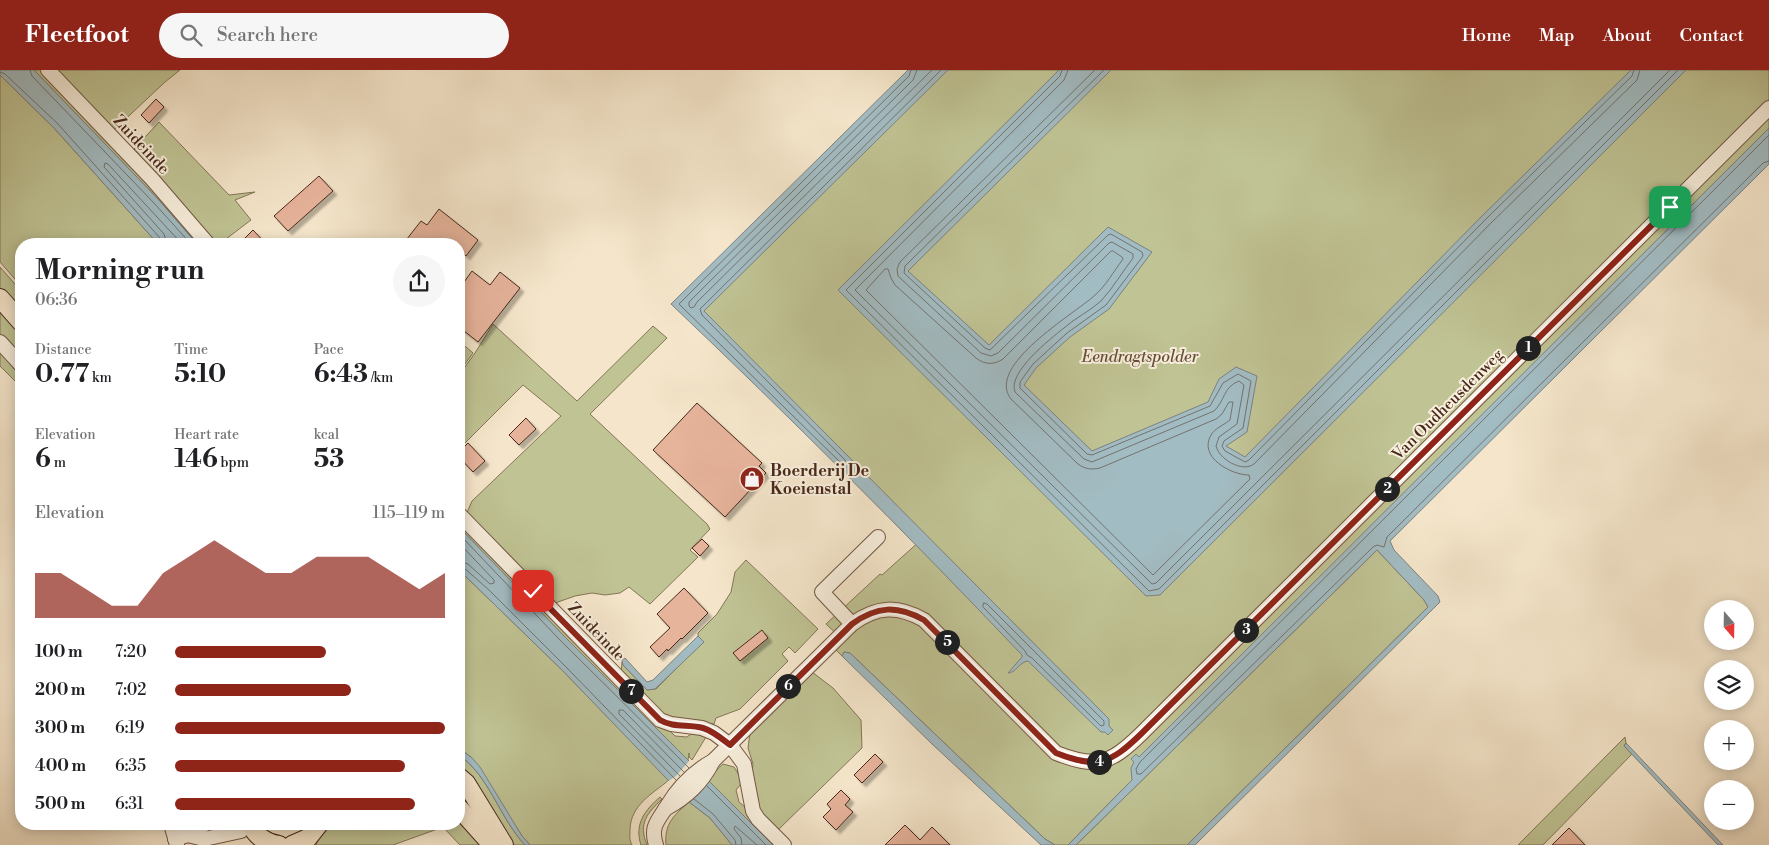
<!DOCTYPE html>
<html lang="en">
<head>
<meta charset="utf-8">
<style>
  :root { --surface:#fff; --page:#f6f6f6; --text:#202124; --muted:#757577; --accent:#8f2418 }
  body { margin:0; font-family:"Libre Bodoni",serif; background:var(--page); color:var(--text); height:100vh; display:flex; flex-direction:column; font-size:19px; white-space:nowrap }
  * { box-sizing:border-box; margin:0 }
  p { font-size:16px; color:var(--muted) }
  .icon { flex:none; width:28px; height:28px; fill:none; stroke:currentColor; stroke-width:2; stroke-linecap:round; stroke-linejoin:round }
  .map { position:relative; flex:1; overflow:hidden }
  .sheet { position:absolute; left:15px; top:168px; width:450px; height:592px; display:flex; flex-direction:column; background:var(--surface); border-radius:20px; box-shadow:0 2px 12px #0003 }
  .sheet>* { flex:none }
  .needle { width:32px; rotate:160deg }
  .controls { position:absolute; left:1704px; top:530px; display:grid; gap:10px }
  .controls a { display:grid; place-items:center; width:50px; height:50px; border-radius:50%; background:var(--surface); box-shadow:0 2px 12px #0003; font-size:25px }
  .pin { position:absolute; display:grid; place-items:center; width:42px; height:42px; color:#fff; margin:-21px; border-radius:10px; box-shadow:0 2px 8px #0006 }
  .km { position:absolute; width:25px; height:25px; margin:-12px; border-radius:50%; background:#222; color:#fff; font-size:14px; line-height:25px; text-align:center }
  .round { display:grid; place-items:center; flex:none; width:52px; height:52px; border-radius:26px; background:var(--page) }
  .summary { display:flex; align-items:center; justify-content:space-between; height:85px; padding:0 20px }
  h1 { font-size:28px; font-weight:700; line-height:38px }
  .metrics { display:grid; grid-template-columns:repeat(3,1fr); gap:8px; height:85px; padding:5px 20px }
  .metrics div { display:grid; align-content:center }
  .metrics b { font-size:25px; font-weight:700 }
  .metrics small { font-size:14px; font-weight:400 }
  .metrics p { font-size:14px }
  .chart { height:140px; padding:10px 20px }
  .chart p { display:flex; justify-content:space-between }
  .chart svg { width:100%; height:90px; margin-top:5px; fill:var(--accent); opacity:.7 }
  ul { padding:0 20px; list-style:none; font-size:16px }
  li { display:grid; grid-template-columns:80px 60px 1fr; align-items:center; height:38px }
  li i { height:12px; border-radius:6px; background:var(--accent) }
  header { display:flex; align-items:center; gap:30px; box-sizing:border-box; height:70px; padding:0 25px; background:var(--accent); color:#fff }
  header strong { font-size:24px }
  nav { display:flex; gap:28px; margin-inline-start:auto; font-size:18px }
  .search { width:350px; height:45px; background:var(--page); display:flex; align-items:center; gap:12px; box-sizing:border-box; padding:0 18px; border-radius:28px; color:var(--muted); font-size:19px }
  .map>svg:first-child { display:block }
  .green { fill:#c0c394; stroke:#847657 }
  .water { fill:#a2bcc3; stroke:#7e817f }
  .pier { fill:#f5e6cb }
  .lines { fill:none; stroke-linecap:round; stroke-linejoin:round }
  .shore { stroke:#75726e; stroke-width:1 }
  .building { fill:#e6b39b; stroke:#48281a; filter:url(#shadow) }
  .minor-casing { stroke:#735846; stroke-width:16 }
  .major-casing { stroke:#48281a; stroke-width:20 }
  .minor { stroke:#f8efdd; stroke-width:14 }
  .major { stroke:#f5e6cb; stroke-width:18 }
  .route-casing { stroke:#fff; stroke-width:10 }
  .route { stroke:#8f2418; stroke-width:6 }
  .labels { text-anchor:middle; stroke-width:4; stroke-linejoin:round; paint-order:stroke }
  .street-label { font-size:16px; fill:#48281a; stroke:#f8efdd }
  .park-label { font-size:16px; font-style:italic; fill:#664f38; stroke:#f8efdd }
  .poi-label { font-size:16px; font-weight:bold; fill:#48281a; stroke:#f8efdd; text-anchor:start }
</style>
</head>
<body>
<header>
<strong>Fleetfoot</strong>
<div class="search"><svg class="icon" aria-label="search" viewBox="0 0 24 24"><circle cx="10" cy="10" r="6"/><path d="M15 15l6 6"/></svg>Search here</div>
<nav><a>Home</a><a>Map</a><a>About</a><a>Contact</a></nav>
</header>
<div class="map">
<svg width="1769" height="775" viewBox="0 0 1769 775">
  <defs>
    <filter id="shadow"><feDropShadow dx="4" dy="4" stdDeviation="1" flood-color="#0004"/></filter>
  </defs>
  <rect width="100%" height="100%" fill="#f5e6cb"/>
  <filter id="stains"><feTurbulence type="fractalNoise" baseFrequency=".004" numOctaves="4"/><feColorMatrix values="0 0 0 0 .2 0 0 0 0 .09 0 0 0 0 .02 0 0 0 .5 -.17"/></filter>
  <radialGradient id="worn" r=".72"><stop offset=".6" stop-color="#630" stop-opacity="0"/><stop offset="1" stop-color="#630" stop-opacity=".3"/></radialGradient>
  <g class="green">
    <path d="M34 0H40C96 57 149 115 201 174H197L157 128Z"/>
    <path d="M55 0H180L165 12 116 58 112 60Z"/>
    <path d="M932 0H1769V64L1068 775H1055L1045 769 850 583 844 582 842 586 835 579 843 570 826 554 880 504 882 505 921 470 690 241Z"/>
    <path d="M0 5 54 58 158 174H21V216L0 192Z"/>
    <path d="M159 52 229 125 255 122 235 130 251 150 226 169 213 171 134 79Z"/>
    <path d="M0 197 21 221V241L0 218Z"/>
    <path d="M0 239 21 262V288L0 265Z"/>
    <path d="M493 254 577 331 653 256 667 268 590 344 707 454 710 459 690 480 698 487 650 534 629 517 620 523 605 525 592 523 575 526 555 533 483 463 466 445 472 431 561 346 523 315 459 379V305L475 283Z"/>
    <path d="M459 271 473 283 459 302Z"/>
    <path d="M0 281 21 305V317L0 296Z"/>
    <path d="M459 453 675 666 687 667 692 663 706 667 692 690 689 687V683L688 690 563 565 459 457Z"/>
    <path d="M1377 480 1424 530 1428 537 1187 775H1076Z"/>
    <path d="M746 490 818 559 795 583 789 577 782 584 788 591 740 639 716 648 714 654 668 648 661 644 621 604 622 592 623 595 647 620 656 619 703 572 698 566V563L717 544 731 522 735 502Z"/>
    <path d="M459 500 563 601 669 710C652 724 631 735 630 759 630 765 629 770 632 775H530L522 766 472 688 459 678Z"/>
    <path d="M812 602 833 618 861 650 862 678 777 761 758 739 752 702 753 694 748 678 750 663Z"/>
    <path d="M1625 667 1626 673 1624 676 1632 684 1543 775H1518Z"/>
    <path d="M459 685C490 707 499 747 525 775H511L459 699Z"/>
    <path d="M723 694 734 697 741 708V714L736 720 739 732 745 737 747 744 776 775H773L707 709Z"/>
    <path d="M660 727 662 729C647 744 638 753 647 775H641C634 754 645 740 660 727Z"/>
    <path d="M689 732 710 748 732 775H666C664 754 674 745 689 732Z"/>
    <path d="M459 745 486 775H460L443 757 393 775H316L324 754H459Z"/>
  </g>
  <g class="water">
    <path d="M0 0H34L157 128 197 174H158L54 58 0 5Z"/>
    <path d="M908 0H948L704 241 1109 649V656L1113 660 1108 665 1105 662H1101L1028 591C1019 592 1016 603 1008 603L1022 587V585C908 465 791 348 671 234Z"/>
    <path d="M1059 0H1111L908 201 989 275 1108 157 1152 182 1109 239 1070 267 1036 298 1024 315 1092 381 1208 332 1219 309 1236 297 1257 306 1247 362 1226 376 1245 387 1483 145 1631 0H1686L1160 525 1146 526 838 220Z"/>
    <path d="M1769 58V94L1390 471 1394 480 1438 526 1440 532 1195 775H1187L1428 537 1424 530 1377 480 1076 775H1068L1132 710 1131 698 1134 692 1131 689 1136 684 1139 687Z"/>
    <path d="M459 457 563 565 773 775H732L710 748 689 732 563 601 459 500Z"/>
    <path d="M698 566 704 572 655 619 647 620 623 595 622 590 625 588 647 612 653 610Z"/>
    <path d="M844 582 850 583 1045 769 1055 775H1041L932 674 842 586Z"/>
    <path d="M1626 673 1723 775H1718L1624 676Z"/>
    <path d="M459 678 472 688 480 697 522 766 530 775H525C499 747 490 707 459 685Z"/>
  </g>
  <path class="pier" d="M690 690 710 710 694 724 687 733 667 712 676 706Z"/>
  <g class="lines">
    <g class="shore">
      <path d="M30 0 32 6 153 132 191 174"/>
      <path d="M911 0 909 6 679 234 842 394 845 393V390L702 245 700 239 941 0"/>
      <path d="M917 0 913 10 689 232V236L691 238 694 237 697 232 932 0"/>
      <path d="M1062 0 1060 6 846 220 1149 521 1159 519 1678 0"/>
      <path d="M1068 0 1064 10 855 220 1152 514 1156 513 1670 0"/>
      <path d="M1095 0 900 192 897 199 898 206 981 283 991 286 998 283 1109 173 1112 172 1133 184V188C1123 201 1113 218 1101 231 1090 241 1075 248 1064 258 1050 269 1007 303 1015 322L1084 389 1092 392 1214 341C1225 331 1223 317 1239 311L1244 315 1237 354 1219 367 1216 376C1219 389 1242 403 1254 394L1491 153 1637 10 1640 0"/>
      <path d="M1104 0 905 196 904 203 985 278 990 280 1108 165 1111 164 1142 182 1143 186 1106 235 1067 263 1033 294 1020 312V318L1087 384 1092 385 1210 336 1223 313 1238 304 1251 311 1243 358 1224 371 1222 376 1225 381 1245 392 1249 390 1486 149 1632 6 1634 0"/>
      <path d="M0 2 5 4 58 54 160 168 161 174"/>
      <path d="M1769 65 1140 692 1136 699 1137 704H1141L1373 477 1377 475 1384 477 1387 467 1763 93 1769 91"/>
      <path d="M167 174 164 164 104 97 105 93 108 94 182 174"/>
      <path d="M1113 181 1122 187 1123 189C1114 201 1105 217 1094 226 1074 244 985 296 1011 329L1078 394C1085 399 1091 400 1100 398L1216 349 1222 344 1229 332H1233L1230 350C1224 355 1215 358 1211 365 1198 387 1231 405 1249 405L1250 409 1153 505 866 220 885 199H888L891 208 895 215 976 288C985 295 994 295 1003 289L1110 182Z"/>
      <path d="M459 464 559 569 689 698"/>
      <path d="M459 473 494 510V513L490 514 468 494 459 491"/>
      <path d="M459 497 464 498 489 520 567 598 676 710"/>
      <path d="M984 533 987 534 1104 651V655L1101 656 1032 588 1027 585 1025 581 983 537Z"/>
      <path d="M680 706 619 644V640H623L684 702"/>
      <path d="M707 716 766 775"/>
      <path d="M694 729 713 744 735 770 736 775"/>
      <path d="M742 775 741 768 734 759 735 756 757 775"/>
    </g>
  </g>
  <g class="building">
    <path d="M156 29 164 37 149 53 141 45Z"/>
    <path d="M319 106 333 121 288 161 274 146Z"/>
    <path d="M439 139 478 170 466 186 459 180V174H403L421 151 427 155Z"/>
    <path d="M253 160 266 174H239Z"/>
    <path d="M472 201 490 215 500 202 520 218 478 272 459 257V219Z"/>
    <path d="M697 333 762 393 759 396 766 403 725 447 653 380Z"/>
    <path d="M526 348 536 359 519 375 509 365Z"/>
    <path d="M468 373 485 391 473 402 459 387V382Z"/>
    <path d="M702 469 709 476 700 486 692 478Z"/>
    <path d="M684 518 708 543 682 569 681 568 668 581 667 579 659 587 650 577 670 558 657 544Z"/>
    <path d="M762 560 768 568 740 591 733 583Z"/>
    <path d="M875 684 883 692 862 713 854 705Z"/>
    <path d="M841 720 850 729 845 735 853 742 836 760 823 747 831 739 827 734Z"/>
    <path d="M905 755 920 770 932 757 950 775H885Z"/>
    <path d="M1569 758 1585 775H1552Z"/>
  </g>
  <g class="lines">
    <defs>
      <g id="minor">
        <path d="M48 0 152 109 208 174"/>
        <path d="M0 272 21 295"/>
        <path d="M459 444 660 650 671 654 702 658 714 663 730 675 744 694 753 741 758 749 784 775"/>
        <path d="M852 554 822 522 878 467"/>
        <path d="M665 739C687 727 702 713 713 691"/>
        <path d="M171 754 177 775"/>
        <path d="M188 765 204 769 241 761"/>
        <path d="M175 769 188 765 205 754"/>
        <path d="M656 775C650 756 658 751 667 736 679 716 693 702 713 691L852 554C877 536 897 535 924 550L1056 683C1097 699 1110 694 1141 664L1769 38"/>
      </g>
      <g id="major">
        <path d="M0 228 21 252"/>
        <path d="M459 707 466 713 504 775"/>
        <path d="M459 738 492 775"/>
        <path d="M250 754C256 766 265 773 279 775"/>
        <path d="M292 775 308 768 319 754"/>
      </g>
    </defs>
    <use href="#minor" class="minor-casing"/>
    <use href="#major" class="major-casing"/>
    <use href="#minor" class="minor"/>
    <use href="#major" class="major"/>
  </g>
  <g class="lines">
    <defs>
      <path id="route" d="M533 521 660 650C673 658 689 654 703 658 713 661 721 668 730 675L852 554C877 536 897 535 924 550L1056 683C1097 699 1110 694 1141 664L1670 137"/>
    </defs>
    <use href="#route" class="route-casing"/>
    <use href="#route" class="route"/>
  </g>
  <defs>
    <symbol id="shop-disc" viewBox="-11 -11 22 22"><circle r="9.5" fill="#8f2418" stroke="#f8efdd"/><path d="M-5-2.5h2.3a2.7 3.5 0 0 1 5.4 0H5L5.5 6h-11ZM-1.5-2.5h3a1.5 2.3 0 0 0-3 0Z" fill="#fff"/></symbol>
  </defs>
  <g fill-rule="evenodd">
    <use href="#shop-disc" x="738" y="395" width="28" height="28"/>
  </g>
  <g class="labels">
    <g class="street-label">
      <text transform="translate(142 74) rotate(47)" y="6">Zuideinde</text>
      <text transform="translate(1447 334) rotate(-45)" y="6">Van Oudheusdenweg</text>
      <text transform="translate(597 561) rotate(46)" y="6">Zuideinde</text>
    </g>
    <g class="park-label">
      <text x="1140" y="292">Eendragtspolder</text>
    </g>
    <g class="poi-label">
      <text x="770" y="406">Boerderij De<tspan x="770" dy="18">Koeienstal</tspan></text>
    </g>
  </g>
  <rect width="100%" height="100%" filter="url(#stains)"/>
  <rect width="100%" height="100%" fill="url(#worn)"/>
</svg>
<div class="controls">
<a><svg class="needle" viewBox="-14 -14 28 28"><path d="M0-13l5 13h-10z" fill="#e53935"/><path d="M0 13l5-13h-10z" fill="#757577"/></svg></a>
<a><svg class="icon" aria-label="layers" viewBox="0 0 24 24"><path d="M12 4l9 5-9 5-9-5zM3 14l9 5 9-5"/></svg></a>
<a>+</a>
<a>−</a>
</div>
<div class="pin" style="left:1670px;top:137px;background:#1e9e55"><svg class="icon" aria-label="arrive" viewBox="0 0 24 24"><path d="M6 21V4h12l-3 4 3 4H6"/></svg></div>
<div class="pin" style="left:533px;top:521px;background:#d93025"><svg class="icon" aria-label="check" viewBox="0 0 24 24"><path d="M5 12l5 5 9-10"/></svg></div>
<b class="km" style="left:1528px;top:278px">1</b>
<b class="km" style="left:1387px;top:419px">2</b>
<b class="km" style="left:1246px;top:560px">3</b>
<b class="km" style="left:1099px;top:692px">4</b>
<b class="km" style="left:947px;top:572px">5</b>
<b class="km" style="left:788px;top:616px">6</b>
<b class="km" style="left:631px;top:621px">7</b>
<section class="sheet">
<div class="summary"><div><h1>Morning run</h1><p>06:36</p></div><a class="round"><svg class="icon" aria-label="share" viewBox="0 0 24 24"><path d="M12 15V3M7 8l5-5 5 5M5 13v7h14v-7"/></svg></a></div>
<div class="metrics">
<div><p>Distance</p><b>0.77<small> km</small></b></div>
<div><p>Time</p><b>5:10</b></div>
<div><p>Pace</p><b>6:43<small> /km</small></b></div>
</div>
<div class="metrics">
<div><p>Elevation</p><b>6<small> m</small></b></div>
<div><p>Heart rate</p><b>146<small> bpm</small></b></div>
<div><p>kcal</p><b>53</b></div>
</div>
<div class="chart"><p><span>Elevation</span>115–119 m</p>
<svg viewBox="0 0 160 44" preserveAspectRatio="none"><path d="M0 44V22L10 22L20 30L30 38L40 38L50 22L60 14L70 6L80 14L90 22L100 22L110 14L120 14L130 14L140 22L150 30L160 22V44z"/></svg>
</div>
<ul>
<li><b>100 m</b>7:20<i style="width:56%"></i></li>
<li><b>200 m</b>7:02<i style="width:65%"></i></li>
<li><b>300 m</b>6:19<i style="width:100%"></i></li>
<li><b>400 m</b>6:35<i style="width:85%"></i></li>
<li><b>500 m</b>6:31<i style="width:89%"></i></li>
</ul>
</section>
</div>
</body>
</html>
